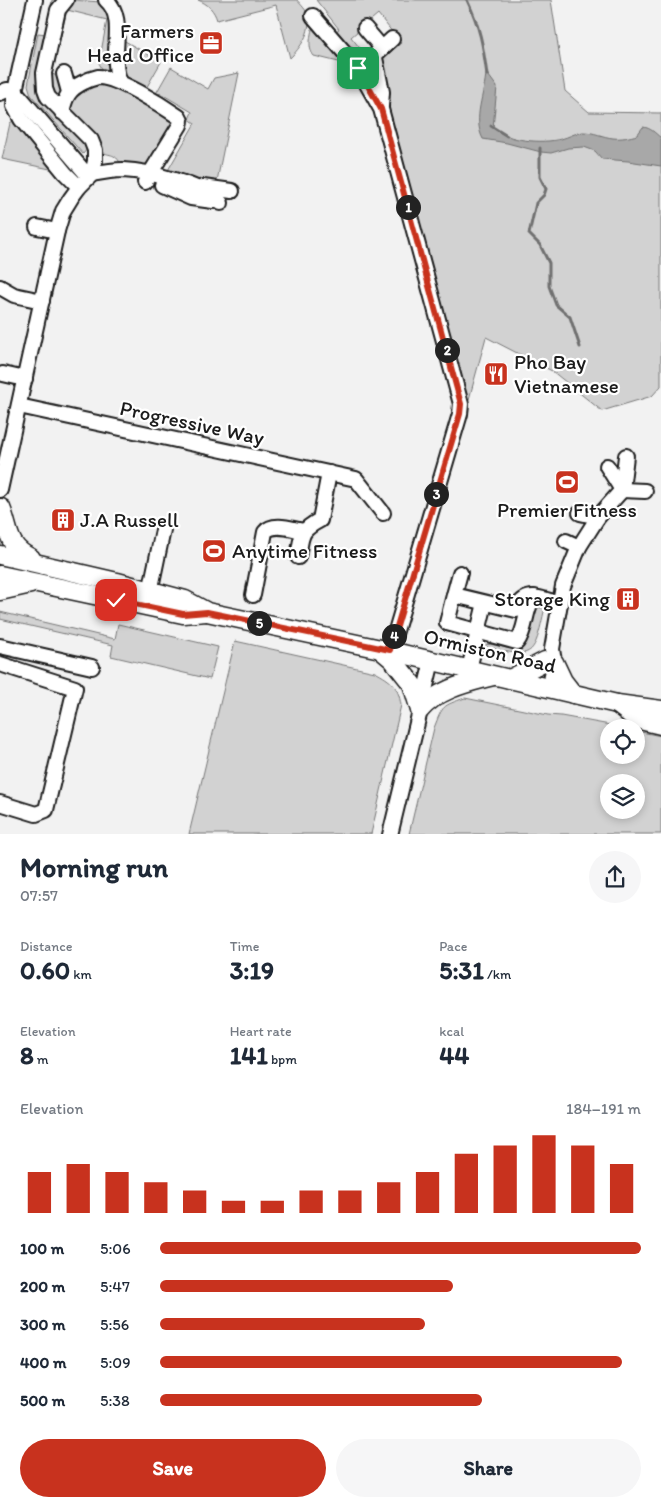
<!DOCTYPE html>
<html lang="en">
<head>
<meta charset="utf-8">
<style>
  :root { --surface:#fff; --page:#f6f6f7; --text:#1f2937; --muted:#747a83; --accent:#c8321e }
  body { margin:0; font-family:Itim,sans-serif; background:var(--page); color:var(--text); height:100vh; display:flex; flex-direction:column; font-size:19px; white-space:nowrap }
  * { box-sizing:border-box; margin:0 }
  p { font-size:16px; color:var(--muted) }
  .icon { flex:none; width:28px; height:28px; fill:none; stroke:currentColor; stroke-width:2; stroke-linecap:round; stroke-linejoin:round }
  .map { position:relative; height:834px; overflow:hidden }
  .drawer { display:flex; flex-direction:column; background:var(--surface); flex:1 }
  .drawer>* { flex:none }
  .buttons { position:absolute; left:600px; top:719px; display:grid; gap:10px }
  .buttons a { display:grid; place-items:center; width:45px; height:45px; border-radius:50%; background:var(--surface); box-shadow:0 2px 8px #0003; font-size:25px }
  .pin { position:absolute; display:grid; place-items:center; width:42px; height:42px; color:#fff; margin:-21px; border-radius:10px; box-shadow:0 2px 8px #0006 }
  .km { position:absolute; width:25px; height:25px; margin:-12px; border-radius:50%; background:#222; color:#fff; font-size:14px; line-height:25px; text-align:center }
  .round { display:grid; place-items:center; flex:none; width:52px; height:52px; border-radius:26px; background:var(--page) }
  .overview { display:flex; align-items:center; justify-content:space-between; height:85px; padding:0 20px }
  h1 { font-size:28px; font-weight:700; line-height:38px }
  .figures { display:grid; grid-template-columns:repeat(3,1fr); gap:8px; height:85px; padding:5px 20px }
  .figures div { display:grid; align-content:center }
  .figures b { font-size:25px; font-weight:700 }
  .figures small { font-size:14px; font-weight:400 }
  .figures p { font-size:14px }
  .chart { height:140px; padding:10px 20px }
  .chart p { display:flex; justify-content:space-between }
  .chart svg { width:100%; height:90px; margin-top:5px; stroke:var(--accent); stroke-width:6 }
  .button { display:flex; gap:10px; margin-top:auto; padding:10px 20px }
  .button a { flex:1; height:58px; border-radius:30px; background:var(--accent); color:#fff; font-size:20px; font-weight:700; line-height:58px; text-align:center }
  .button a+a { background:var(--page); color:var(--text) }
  ul { padding:0 20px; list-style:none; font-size:16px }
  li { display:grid; grid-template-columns:80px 60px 1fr; align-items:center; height:38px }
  li i { height:12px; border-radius:6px; background:var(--accent) }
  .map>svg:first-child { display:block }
  .green { fill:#d2d2d2; stroke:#777; fill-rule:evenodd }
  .water { fill:#a8a8a8; stroke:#707070 }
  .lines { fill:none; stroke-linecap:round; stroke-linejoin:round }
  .stream { stroke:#707070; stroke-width:3 }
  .minor-casing { stroke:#1c1c1c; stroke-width:18 }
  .major-casing { stroke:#1c1c1c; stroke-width:21 }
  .minor { stroke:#fff; stroke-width:14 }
  .major { stroke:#fff; stroke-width:18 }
  .route-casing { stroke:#fff; stroke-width:10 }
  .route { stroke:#c8321e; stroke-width:6 }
  .labels { text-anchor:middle; stroke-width:4.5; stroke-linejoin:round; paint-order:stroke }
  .poi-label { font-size:21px; fill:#1c1c1c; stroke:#fff; text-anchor:start }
  .street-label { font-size:21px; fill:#1c1c1c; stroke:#fff }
</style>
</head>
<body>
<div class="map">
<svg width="661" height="835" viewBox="0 0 661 835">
  <rect width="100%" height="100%" fill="#f2f2f2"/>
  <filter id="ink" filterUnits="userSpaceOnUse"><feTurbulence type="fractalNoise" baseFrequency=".02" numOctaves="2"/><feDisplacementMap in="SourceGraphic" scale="10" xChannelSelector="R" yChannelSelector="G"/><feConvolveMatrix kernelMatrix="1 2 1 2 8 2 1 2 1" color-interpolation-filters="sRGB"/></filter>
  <g filter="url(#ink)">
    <g class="green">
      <path d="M52 0H60L41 76 83 135 88 148 83 154 31 95 28 85 38 33 46 34Z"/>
      <path d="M72 0 101 2 112 17 109 63 112 70 109 74 102 69 99 63 107 20 67 10 52 74 60 77 63 89 60 104 50 90 48 70 62 10Z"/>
      <path d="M198 0H297C300 4 307 10 308 16 312 32 300 48 290 58L276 5 217 20C214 10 208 4 198 0Z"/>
      <path d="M316 0H551L565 91 589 112 661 113V386L652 396 602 411 552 371 486 337 468 403 386 117 380 61 401 43 378 14 351 37 368 58 379 95 332 34 339 29Z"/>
      <path d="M314 20 351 65 314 56C306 47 312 31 314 20Z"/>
      <path d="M125 41 161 62 144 92 121 75 120 49Z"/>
      <path d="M171 67 208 89 214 78 239 73 216 186 157 173 167 172 195 123 189 119 192 112 160 93 156 98 154 97Z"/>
      <path d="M100 84 113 86 172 121 173 125 147 166 139 168 122 166C114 150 109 158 100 150 88 139 79 124 69 111V103C79 91 84 87 100 84Z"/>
      <path d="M13 121 15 122 55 170 2 159 10 123Z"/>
      <path d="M539 605 545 607C533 661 534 658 482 646 493 640 507 652 518 648L532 608Z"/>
      <path d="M0 612 115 639 118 624 218 647 210 679 111 656 113 645 0 619Z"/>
      <path d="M235 641 375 672C392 681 398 686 401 705L371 834H189Z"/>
      <path d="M465 698 548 715 561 716 621 727 609 728V755H636V731L661 736V834H409L434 728C443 705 442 706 465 698ZM609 782H636V810H609Z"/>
    </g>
    <path class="water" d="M486 72 497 87 493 128C508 141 542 144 561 139 569 137 574 133 583 132 594 132 603 137 613 138 621 139 630 137 637 135L643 127C651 128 655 133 661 138V166L628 161 602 159 595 151 584 147 568 148 551 153 541 152 507 143 483 139C472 118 485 94 486 72Z"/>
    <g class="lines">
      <g class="stream">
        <path d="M467 0C480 27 483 45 487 75"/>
        <path d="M491 126 507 136"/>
        <path d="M540 148V177L546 189 544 195 536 203 529 234 540 245 549 263V286L556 305 570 317 580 347"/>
      </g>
      <defs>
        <g id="minor">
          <path d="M106 0C128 19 108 55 120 82"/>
          <path d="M313 16 358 68 381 109 461 404 460 414 390 651"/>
          <path d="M365 28 382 48"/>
          <path d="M64 74 69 92"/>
          <path d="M15 91 14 106 21 119 65 173 79 187"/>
          <path d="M15 91 89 177"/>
          <path d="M0 93 7 90 15 91 35 0"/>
          <path d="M381 106 382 92 375 58 376 54 392 39"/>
          <path d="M62 112C65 97 69 89 84 82 88 80 94 78 98 77 116 76 163 106 179 117L181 121 180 125 145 182"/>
          <path d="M92 174C102 172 113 170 123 170 149 171 203 185 221 203"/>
          <path d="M162 185 191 198 213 201"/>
          <path d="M203 187 232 191"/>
          <path d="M37 227 57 231"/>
          <path d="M0 287 14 295 42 301"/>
          <path d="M3 374 25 379"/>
          <path d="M19 406 356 479 383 513"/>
          <path d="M607 466 622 490"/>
          <path d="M0 490 57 231 63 211 71 198 79 187 92 174 95 161V150L91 140 48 97 45 89 44 73 58 10 66 0"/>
          <path d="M622 490 626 456"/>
          <path d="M622 490 645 491"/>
          <path d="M580 513 598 517"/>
          <path d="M566 541 579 547"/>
          <path d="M298 557C302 536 299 531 320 520L329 473"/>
          <path d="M460 573 454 595 516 610C526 589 541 599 560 604"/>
          <path d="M150 592 163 530"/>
          <path d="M253 595 265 532C273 522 292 529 303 531"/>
          <path d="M454 595 447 623 517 642C527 629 524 610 534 597"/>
          <path d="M0 646 92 667"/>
          <path d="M0 664 75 688 46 810 36 814 0 803"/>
          <path d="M469 669 485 603"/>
          <path d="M550 688 554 662 552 649 563 586 579 547 598 517 622 490"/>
          <path d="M390 835 432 661"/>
        </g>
        <g id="major">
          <path d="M1 508C10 530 6 546 31 558"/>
          <path d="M0 555 117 582 185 600 207 612 390 651 617 704 661 710"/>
          <path d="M0 575 183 614 206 612"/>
          <path d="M0 591 31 584"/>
          <path d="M380 649 393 660 412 684 420 710"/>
          <path d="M554 662 563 681 573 694"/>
          <path d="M510 679 545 661"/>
          <path d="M617 704 636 719 661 725"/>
          <path d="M420 710C438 689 467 683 493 676"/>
        </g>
      </defs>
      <use href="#minor" class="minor-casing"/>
      <use href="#major" class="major-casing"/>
      <use href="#minor" class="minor"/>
      <use href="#major" class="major"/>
    </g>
  </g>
  <g class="lines" filter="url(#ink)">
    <defs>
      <path id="route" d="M116 600 183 614 207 612 390 650 460 414 461 404 381 109 358 68"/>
    </defs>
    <use href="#route" class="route-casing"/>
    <use href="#route" class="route"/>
  </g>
  <defs>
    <symbol id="office-square" viewBox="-11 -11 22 22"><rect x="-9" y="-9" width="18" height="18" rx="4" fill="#c8321e" stroke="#fff"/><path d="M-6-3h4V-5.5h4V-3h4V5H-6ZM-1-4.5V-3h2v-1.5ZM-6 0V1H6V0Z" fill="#fff"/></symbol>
    <symbol id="restaurant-square" viewBox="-11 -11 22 22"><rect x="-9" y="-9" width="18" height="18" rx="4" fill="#c8321e" stroke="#fff"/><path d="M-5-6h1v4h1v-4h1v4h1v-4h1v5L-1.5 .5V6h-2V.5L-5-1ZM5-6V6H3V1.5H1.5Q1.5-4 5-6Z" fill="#fff"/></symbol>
    <symbol id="stadium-square" viewBox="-11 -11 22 22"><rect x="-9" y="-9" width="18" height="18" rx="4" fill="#c8321e" stroke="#fff"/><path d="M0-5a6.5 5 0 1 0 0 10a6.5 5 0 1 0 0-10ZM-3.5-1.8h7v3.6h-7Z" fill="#fff"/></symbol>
    <symbol id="building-square" viewBox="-11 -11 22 22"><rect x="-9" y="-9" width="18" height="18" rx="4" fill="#c8321e" stroke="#fff"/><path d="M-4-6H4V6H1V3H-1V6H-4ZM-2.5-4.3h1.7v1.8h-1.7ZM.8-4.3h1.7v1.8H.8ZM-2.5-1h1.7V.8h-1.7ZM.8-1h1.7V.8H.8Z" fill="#fff"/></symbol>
  </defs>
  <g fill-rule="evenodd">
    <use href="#office-square" x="197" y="29" width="28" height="28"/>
    <use href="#restaurant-square" x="482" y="360" width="28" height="28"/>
    <use href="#stadium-square" x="553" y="468" width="28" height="28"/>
    <use href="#building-square" x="49" y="506" width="28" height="28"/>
    <use href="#stadium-square" x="200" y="537" width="28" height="28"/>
    <use href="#building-square" x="614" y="585" width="28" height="28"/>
  </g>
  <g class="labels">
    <g class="poi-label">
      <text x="194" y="38" text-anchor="end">Farmers<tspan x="194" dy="24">Head Office</tspan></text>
      <text x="514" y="369">Pho Bay<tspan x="514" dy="24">Vietnamese</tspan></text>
      <text x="567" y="517" text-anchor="middle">Premier Fitness</text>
      <text x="80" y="527">J.A Russell</text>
      <text x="232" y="558">Anytime Fitness</text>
      <text x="610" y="606" text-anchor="end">Storage King</text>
    </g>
    <g class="street-label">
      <text transform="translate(192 423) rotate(12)" y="7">Progressive Way</text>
      <text transform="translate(490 651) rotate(13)" y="7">Ormiston Road</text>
    </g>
  </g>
</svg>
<div class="buttons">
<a><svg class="icon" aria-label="locate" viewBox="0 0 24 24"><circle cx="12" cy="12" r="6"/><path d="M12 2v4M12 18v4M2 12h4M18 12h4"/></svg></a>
<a><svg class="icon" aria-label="layers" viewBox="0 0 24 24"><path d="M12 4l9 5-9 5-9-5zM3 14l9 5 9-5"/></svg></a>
</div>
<div class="pin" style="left:358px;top:68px;background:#1e9e55"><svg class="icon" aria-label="arrive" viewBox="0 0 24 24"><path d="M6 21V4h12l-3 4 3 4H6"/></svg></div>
<div class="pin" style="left:116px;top:600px;background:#d93025"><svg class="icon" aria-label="check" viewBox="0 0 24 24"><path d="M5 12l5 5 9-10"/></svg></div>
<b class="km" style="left:408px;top:207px">1</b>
<b class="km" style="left:447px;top:350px">2</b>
<b class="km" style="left:436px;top:494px">3</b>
<b class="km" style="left:394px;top:636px">4</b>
<b class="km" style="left:259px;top:623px">5</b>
</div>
<section class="drawer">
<div class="overview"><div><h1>Morning run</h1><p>07:57</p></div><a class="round"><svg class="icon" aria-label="share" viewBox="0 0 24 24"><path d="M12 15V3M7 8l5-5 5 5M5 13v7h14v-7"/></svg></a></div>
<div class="figures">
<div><p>Distance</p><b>0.60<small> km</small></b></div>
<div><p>Time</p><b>3:19</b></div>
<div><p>Pace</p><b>5:31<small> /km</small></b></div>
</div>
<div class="figures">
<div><p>Elevation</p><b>8<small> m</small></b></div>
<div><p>Heart rate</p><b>141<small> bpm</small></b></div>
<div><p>kcal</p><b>44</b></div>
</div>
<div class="chart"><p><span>Elevation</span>184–191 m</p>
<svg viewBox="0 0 160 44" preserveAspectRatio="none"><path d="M5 44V24M15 44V20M25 44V24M35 44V29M45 44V33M55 44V38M65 44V38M75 44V33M85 44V33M95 44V29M105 44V24M115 44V15M125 44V11M135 44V6M145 44V11M155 44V20"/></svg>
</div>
<ul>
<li><b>100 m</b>5:06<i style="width:100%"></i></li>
<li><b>200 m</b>5:47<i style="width:61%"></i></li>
<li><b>300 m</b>5:56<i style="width:55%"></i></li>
<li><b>400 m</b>5:09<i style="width:96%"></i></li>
<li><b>500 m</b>5:38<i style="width:67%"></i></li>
</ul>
<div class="button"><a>Save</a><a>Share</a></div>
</section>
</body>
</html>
